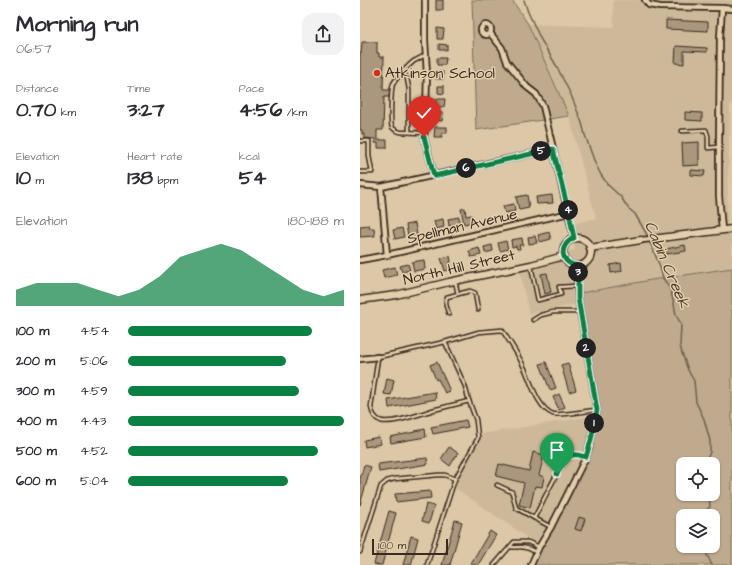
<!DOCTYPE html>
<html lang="en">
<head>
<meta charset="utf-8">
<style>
  :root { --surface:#fff; --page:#f2f2f3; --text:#2b2b33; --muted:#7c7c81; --accent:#0b8043 }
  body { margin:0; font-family:"Architects Daughter",sans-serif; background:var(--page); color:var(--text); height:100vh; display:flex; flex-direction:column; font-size:15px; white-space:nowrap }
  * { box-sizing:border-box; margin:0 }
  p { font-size:13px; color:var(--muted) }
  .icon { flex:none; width:22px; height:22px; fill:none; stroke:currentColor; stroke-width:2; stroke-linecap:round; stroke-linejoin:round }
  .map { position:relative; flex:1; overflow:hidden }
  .sheet { display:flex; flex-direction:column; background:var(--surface); width:360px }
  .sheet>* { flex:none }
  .fabs { position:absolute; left:316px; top:457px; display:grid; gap:8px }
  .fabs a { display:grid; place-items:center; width:44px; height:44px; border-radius:8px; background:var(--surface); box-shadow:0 1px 3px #0004; font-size:20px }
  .scale { position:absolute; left:12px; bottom:10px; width:76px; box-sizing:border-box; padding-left:4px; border:2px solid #3b2a1e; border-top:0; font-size:11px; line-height:14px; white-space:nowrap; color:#3b2a1e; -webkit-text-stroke:3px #e3cead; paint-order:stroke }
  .pin { position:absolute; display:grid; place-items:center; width:34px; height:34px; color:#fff; margin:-41px -17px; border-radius:50% 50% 50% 0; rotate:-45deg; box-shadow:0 0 4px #0007 }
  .pin .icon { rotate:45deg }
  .km { position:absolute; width:20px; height:20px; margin:-10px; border-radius:50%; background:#222; color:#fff; font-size:11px; line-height:20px; text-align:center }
  .round { display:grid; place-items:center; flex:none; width:42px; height:42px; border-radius:12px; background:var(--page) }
  .overview { display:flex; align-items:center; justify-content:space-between; height:68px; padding:0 16px }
  h1 { font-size:22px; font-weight:700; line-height:30px }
  .metrics { display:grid; grid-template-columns:repeat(3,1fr); gap:6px; height:68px; padding:4px 16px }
  .metrics div { display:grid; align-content:center }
  .metrics b { font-size:20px; font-weight:700 }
  .metrics small { font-size:11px; font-weight:400 }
  .metrics p { font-size:11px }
  .chart { height:112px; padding:8px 16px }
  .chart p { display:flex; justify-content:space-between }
  .chart svg { width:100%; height:72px; margin-top:4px; fill:var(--accent); opacity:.7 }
  ul { padding:0 16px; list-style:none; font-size:13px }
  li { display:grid; grid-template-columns:64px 48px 1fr; align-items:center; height:30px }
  li i { height:10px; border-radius:5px; background:var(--accent) }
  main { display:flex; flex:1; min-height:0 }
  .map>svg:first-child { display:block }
  .built { fill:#cdb99a }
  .green { fill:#bfaa8e; stroke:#7d6a56; fill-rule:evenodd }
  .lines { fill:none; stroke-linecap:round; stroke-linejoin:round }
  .stream { stroke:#725f4c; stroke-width:1.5 }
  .building { fill:#aa977d; stroke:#3b2a1e }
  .service-casing { stroke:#3b2a1e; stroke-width:5.5 }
  .minor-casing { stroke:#3b2a1e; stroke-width:8 }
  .tertiary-casing { stroke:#3b2a1e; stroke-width:9 }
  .service { stroke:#e3cead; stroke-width:2.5 }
  .minor { stroke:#e3cead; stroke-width:4.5 }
  .tertiary { stroke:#e3cead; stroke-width:6 }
  .route-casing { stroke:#fff; stroke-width:8 }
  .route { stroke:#0b8043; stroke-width:5 }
  .poi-dot { fill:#c8321e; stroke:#e3cead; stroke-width:1.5 }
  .labels { text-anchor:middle; stroke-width:3; stroke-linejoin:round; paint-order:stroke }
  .poi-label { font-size:15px; fill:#3b2a1e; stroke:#e3cead; text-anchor:start }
  .street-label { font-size:15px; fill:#3b2a1e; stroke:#e3cead }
  .water-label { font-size:16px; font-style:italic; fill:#4d3c2d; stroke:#e3cead }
</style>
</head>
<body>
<main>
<section class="sheet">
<div class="overview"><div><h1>Morning run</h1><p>06:57</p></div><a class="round"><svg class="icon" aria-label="share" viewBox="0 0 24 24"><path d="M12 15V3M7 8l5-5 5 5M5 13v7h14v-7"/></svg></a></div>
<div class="metrics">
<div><p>Distance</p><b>0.70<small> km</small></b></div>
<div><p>Time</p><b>3:27</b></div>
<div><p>Pace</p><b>4:56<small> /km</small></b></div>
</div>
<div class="metrics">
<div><p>Elevation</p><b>10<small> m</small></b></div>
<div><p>Heart rate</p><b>138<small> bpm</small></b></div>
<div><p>kcal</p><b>54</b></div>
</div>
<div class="chart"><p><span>Elevation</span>180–188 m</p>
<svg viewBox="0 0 160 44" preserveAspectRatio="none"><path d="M0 44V34L10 30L20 30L30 30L40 34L50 38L60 34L70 26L80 14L90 10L100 6L110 10L120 18L130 26L140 34L150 38L160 34V44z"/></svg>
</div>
<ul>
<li><b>100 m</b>4:54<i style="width:85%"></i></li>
<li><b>200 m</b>5:06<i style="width:73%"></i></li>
<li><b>300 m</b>4:59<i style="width:79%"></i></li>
<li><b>400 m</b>4:43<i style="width:100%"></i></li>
<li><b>500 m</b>4:52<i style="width:88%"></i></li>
<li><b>600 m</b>5:04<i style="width:74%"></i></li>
</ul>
</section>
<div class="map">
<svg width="372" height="565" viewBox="0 0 372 565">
  <rect width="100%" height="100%" fill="#dcc7a7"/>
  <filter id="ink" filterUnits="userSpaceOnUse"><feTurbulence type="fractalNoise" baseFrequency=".025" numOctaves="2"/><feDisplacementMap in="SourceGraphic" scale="8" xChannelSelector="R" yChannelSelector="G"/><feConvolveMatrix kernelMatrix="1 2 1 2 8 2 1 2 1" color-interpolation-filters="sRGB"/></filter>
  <g filter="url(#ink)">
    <g class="built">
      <path d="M253 0H372V103L370 104 367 226H372V268L291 280 215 294 217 304 169 314 158 263 215 250 210 225 236 218 209 116 168 24 254 27Z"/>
      <path d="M238 415 233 449 180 546 92 486 121 434Z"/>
    </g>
    <g class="green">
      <path d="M112 0H152L168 24 209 116 116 130Z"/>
      <path d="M372 268V565H170L233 449 238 415 215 294 291 280ZM323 464H353V494H323ZM323 516H353V546H323Z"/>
    </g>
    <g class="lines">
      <g class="stream">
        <path d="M164 0 168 12 181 40 196 65 211 95 222 123 225 135 235 163 241 175 248 185 261 197 268 208 275 214 286 233 299 264 303 278 310 289 314 304 316 315 321 324 320 345 322 353 328 370 334 381 336 402 344 419 350 441V452L345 464"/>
        <path d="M344 516 347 509 350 507 349 494"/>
        <path d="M347 546V555L352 565"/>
      </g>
    </g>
    <g class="building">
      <rect x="76" y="0" width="7" height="10"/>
      <path d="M306 20 348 22V31L306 29Z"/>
      <path d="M77 28 84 29 83 39H77Z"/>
      <path d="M2 42H17V53H19V57H24L23 90H30L29 97H24L23 130H17V140H27V148H18V143H15V139L4 138V134H2V130H0V53H1Z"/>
      <path d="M79 44 87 45V50H79Z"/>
      <path d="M316 46 347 48V52L324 51V64L315 63Z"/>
      <path d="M77 58H86L85 65H77Z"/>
      <rect x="76" y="72" width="7" height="7"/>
      <path d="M78 86H84V94L78 93Z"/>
      <path d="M76 99H85L84 107H76Z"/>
      <path d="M75 112 83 113 82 121 75 120Z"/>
      <path d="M325 112 342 113V121L325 120Z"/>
      <path d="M75 127H87V133H82V137H74Z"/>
      <path d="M339 142V165L323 166 322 143Z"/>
      <path d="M331 170 345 171 344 176 331 175Z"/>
      <path d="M167 195 169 208 159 210 156 197Z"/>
      <path d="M192 195 193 203 177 204 176 197Z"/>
      <path d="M154 204 155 211 145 213 143 206Z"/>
      <path d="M105 208 106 216 112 215 114 222 104 224 101 209Z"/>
      <path d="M99 217 100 224 89 226 88 219Z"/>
      <path d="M83 219 84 227 76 229 74 221Z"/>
      <path d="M55 223 57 235 48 236 46 225Z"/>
      <path d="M9 225 10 228H14L15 236 0 237V226Z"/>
      <path d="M42 228 44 237 35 239 33 230Z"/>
      <path d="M189 232 191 239 180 242 178 235Z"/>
      <path d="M175 236 177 243 169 244 168 237Z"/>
      <path d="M162 238 163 245H159L160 249H157L156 246 152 247 151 240Z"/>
      <path d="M146 241 148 249 140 251 138 243Z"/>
      <path d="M132 245 133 251 125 253 124 247Z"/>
      <path d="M325 245 326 251 307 254 306 249Z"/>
      <path d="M119 248 121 255 111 257 109 251Z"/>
      <path d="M90 256 91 262H90L92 269 85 271 81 258Z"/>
      <path d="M64 260 65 269 54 271 52 262Z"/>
      <path d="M261 263 262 271 251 273 250 265Z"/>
      <path d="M48 264 50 270 42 272 40 266Z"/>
      <path d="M35 267 37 275 24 278 22 270Z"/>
      <path d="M187 273 191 292 185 294 181 274Z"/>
      <path d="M77 362 90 391 85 393 78 379 76 380 70 365Z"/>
      <path d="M186 362 196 388 190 390 180 364Z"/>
      <path d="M208 363 216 390 209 392 201 365Z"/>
      <path d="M27 378 34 380 31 395 24 394Z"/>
      <path d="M75 392 76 399 29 408 28 400Z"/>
      <path d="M199 394 205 407 199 410 193 397Z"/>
      <path d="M106 420 108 427 73 434 71 427Z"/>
      <path d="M65 429 66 437 31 443 30 437 55 432V431Z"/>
      <path d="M19 437 21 444 5 447 4 440Z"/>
      <path d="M89 447 98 453 90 466 81 459Z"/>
      <path d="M173 452 184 455 179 475 184 477 182 487 175 486 170 508 159 505 164 483 136 476 139 464 169 471Z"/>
      <path d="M67 458 68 464 19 472 18 464Z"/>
      <path d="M4 465 11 467 0 505V479Z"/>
      <path d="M70 491 71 498 36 502 35 494Z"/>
      <path d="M66 504 74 506 69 523 62 521Z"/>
      <path d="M29 511 36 513 22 565H17L14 564Z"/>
      <path d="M219 517 225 519 221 531 215 529Z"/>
      <path d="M95 520 102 522 90 565H82Z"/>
      <path d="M130 531 136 535 118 565H110Z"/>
      <path d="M51 536 58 538 51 565H43Z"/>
    </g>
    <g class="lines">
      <defs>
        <g id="service">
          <path d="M43 72 47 78 49 89V132"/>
          <path d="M322 131 346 130 348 136V148L359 147"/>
          <path d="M64 133 40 132C37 131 34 130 32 127 30 123 31 88 33 84 36 78 49 65 54 61 58 59 62 57 65 55"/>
          <path d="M0 141H9V156L12 172H0"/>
          <path d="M171 266 178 300 201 294 199 287 217 286"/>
          <path d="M95 281 98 294 110 291 115 293 118 310"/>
          <path d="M89 314C87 309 84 303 87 297L98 294"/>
          <path d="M173 320 181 315 193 312H220"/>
          <path d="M109 401C97 404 85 407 73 410 60 414 34 424 21 421 15 419 12 413 11 407L18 357 85 342 119 332 142 330C150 342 158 354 164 367 171 381 177 408 193 414 201 416 227 411 236 410"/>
          <path d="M137 485 152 492 156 508 174 518C180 508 203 458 210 455 214 453 221 456 225 457"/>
          <path d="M174 518 191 527"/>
          <path d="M151 547C156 548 161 546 166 548 169 548 173 551 176 552"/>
          <path d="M0 552 21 486 27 481 34 479 78 475H85L95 479 118 438 116 420 109 401 105 386 85 342"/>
          <path d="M67 565 95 479"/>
          <path d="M134 565 154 542H168L179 547"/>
        </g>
        <g id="minor">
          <path d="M65 0V40L67 74 66 113 64 137 74 175"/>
          <path d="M285 0 289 5 300 7 362 8 372 9"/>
          <path d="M362 8 360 37 359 147V196L362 230"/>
          <circle cx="126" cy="30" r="5"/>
          <path d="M130 33 142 48 147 62 167 87 176 94 183 106 214 238"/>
          <path d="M0 185 21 187 193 149"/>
          <path d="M21 187 27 255"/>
          <path d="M281 240 292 239"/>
          <path d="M0 260 27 255 209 213"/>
          <path d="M0 359 18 357"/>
          <path d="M171 565 179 547 191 527 226 457 231 440 237 410 218 298 217 266"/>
        </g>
        <g id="tertiary">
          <circle cx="217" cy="252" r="14"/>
          <path d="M292 239 372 229"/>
          <path d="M230 248 281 240"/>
          <path d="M0 300 36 295 89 282 171 265 204 256"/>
        </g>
      </defs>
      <use href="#service" class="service-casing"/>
      <use href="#minor" class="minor-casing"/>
      <use href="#tertiary" class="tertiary-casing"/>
      <use href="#service" class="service"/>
      <use href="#minor" class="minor"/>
      <use href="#tertiary" class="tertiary"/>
    </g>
  </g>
  <g class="lines" filter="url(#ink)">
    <defs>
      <path id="route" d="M64 137 74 176 193 149 209 213 214 238C198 245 200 264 218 266V298L237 410 231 440 226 457C222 456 217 454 213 455 204 455 200 467 197 474"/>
    </defs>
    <use href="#route" class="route-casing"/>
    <use href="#route" class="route"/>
  </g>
  <circle class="poi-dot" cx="17" cy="73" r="4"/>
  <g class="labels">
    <g class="poi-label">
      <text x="25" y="78">Atkinson School</text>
    </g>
    <g class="street-label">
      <text transform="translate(102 226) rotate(-13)" y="5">Spellman Avenue</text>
      <text transform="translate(99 267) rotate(-13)" y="5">North Hill Street</text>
    </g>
    <g class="water-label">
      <text transform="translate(308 264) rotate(67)" y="6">Cabin Creek</text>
    </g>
  </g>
</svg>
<div class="fabs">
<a><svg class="icon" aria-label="locate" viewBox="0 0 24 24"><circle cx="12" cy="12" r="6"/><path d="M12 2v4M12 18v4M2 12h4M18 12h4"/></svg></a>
<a><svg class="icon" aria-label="layers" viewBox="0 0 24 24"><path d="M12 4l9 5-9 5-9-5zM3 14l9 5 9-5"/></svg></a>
</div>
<div class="scale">100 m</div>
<div class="pin" style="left:197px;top:474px;background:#1e9e55"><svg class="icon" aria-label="arrive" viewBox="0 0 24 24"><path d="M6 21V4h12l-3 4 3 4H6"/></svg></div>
<div class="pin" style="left:64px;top:137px;background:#d93025"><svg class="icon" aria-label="check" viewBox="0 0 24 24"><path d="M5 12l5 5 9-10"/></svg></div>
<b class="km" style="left:234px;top:423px">1</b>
<b class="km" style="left:226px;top:348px">2</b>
<b class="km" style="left:218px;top:272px">3</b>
<b class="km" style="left:208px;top:210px">4</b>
<b class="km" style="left:181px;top:151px">5</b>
<b class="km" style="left:106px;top:168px">6</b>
</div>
</main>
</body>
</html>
